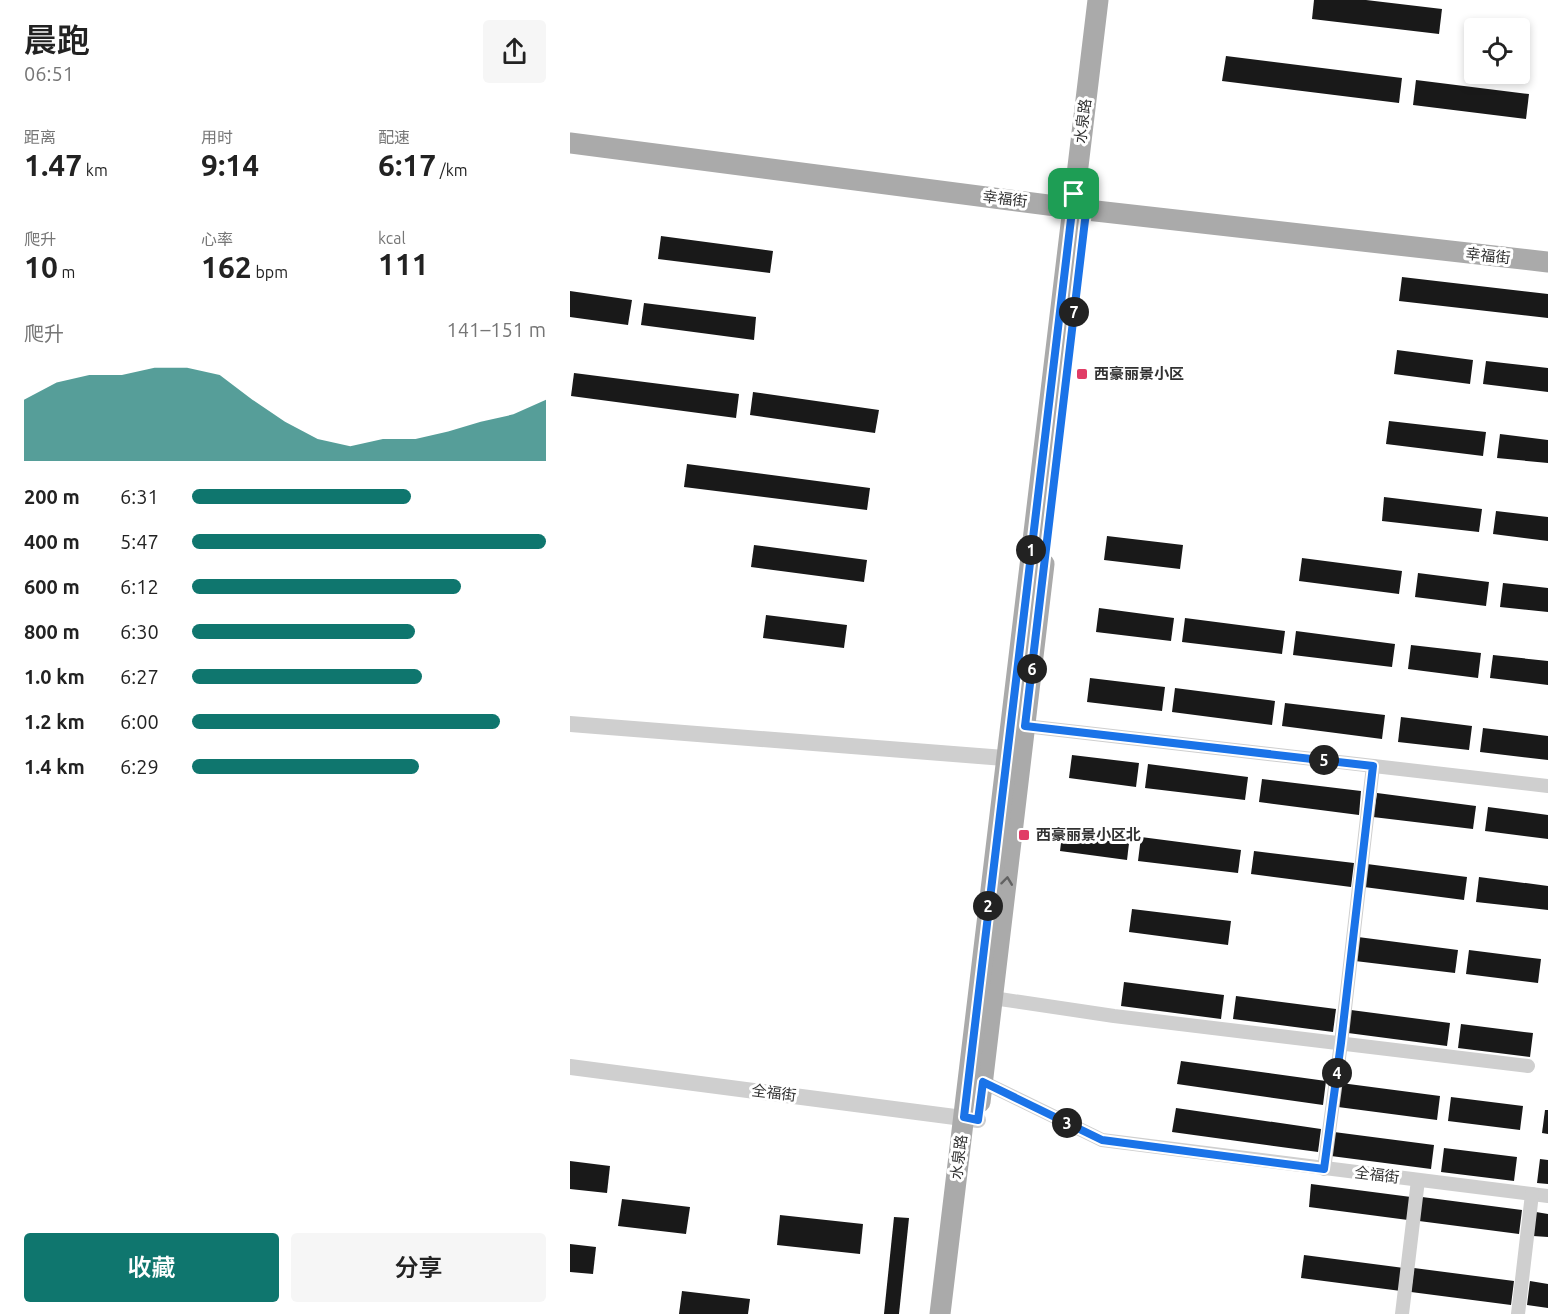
<!DOCTYPE html>
<html lang="zh">
<head>
<meta charset="utf-8">
<style>
  :root { --surface:#fff; --page:#f6f6f6; --text:#222; --muted:#767676; --accent:#0f766e }
  body { margin:0; font-family:Ubuntu,"Noto Sans SC",sans-serif; background:var(--page); color:var(--text); height:100vh; display:flex; flex-direction:column; font-size:22px; white-space:nowrap }
  * { box-sizing:border-box; margin:0 }
  p { font-size:20px; color:var(--muted) }
  .icon { flex:none; width:33px; height:33px; fill:none; stroke:currentColor; stroke-width:2; stroke-linecap:round; stroke-linejoin:round }
  .map { position:relative; flex:1; overflow:hidden }
  .drawer { display:flex; flex-direction:column; background:var(--surface); width:570px }
  .drawer>* { flex:none }
  .tools { position:absolute; left:894px; top:18px; display:grid; gap:12px }
  .tools a { display:grid; place-items:center; width:66px; height:66px; border-radius:6px; background:var(--surface); box-shadow:0 3px 9px #0003; font-size:30px }
  .pin { position:absolute; display:grid; place-items:center; width:51px; height:51px; color:#fff; margin:-26px; border-radius:12px; box-shadow:0 3px 9px #0006 }
  .km { position:absolute; width:30px; height:30px; margin:-15px; border-radius:50%; background:#222; color:#fff; font-size:16px; line-height:30px; text-align:center }
  .round { display:grid; place-items:center; flex:none; width:63px; height:63px; border-radius:6px; background:var(--page) }
  .overview { display:flex; align-items:center; justify-content:space-between; height:102px; padding:0 24px }
  h1 { font-size:33px; font-weight:600; line-height:45px }
  .stats { display:grid; grid-template-columns:repeat(3,1fr); gap:9px; height:102px; padding:6px 24px }
  .stats div { display:grid; align-content:center }
  .stats b { font-size:30px; font-weight:600 }
  .stats small { font-size:16px; font-weight:400 }
  .stats p { font-size:16px }
  .chart { height:168px; padding:12px 24px }
  .chart p { display:flex; justify-content:space-between }
  .chart svg { width:100%; height:108px; margin-top:6px; fill:var(--accent); opacity:.7 }
  .primary-button { display:flex; gap:12px; margin-top:auto; padding:12px 24px }
  .primary-button a { flex:1; height:69px; border-radius:6px; background:var(--accent); color:#fff; font-size:24px; font-weight:600; line-height:69px; text-align:center }
  .primary-button a+a { background:var(--page); color:var(--text) }
  ul { padding:0 24px; list-style:none; font-size:20px }
  li { display:grid; grid-template-columns:96px 72px 1fr; align-items:center; height:45px }
  li i { height:15px; border-radius:8px; background:var(--accent) }
  main { display:flex; flex:1; min-height:0 }
  .map>svg:first-child { display:block }
  .building { fill:#191919 }
  .lines { fill:none; stroke-linecap:round; stroke-linejoin:round }
  .minor { stroke:#cfcfcf; stroke-width:14 }
  .tertiary { stroke:#cfcfcf; stroke-width:16 }
  .primary { stroke:#aaa; stroke-width:21 }
  .oneway { stroke:#626262 }
  .route-casing { stroke:#fff; stroke-width:12 }
  .route { stroke:#1a73e8; stroke-width:8 }
  .poi-dot { fill:#e13c66; stroke:#fff; stroke-width:2 }
  .labels { text-anchor:middle; stroke-width:6; stroke-linejoin:round; paint-order:stroke }
  .street-label { font-size:15px; fill:#323232; stroke:#fff }
  .poi-label { font-size:15px; font-weight:bold; fill:#323232; stroke:#fff; text-anchor:start }
</style>
</head>
<body>
<main>
<section class="drawer">
<div class="overview"><div><h1>晨跑</h1><p>06:51</p></div><a class="round"><svg class="icon" aria-label="share" viewBox="0 0 24 24"><path d="M12 15V3M7 8l5-5 5 5M5 13v7h14v-7"/></svg></a></div>
<div class="stats">
<div><p>距离</p><b>1.47<small> km</small></b></div>
<div><p>用时</p><b>9:14</b></div>
<div><p>配速</p><b>6:17<small> /km</small></b></div>
</div>
<div class="stats">
<div><p>爬升</p><b>10<small> m</small></b></div>
<div><p>心率</p><b>162<small> bpm</small></b></div>
<div><p>kcal</p><b>111</b></div>
</div>
<div class="chart"><p><span>爬升</span>141–151 m</p>
<svg viewBox="0 0 160 44" preserveAspectRatio="none"><path d="M0 44V19L10 12L20 9L30 9L40 6L50 6L60 9L70 19L80 28L90 35L100 38L110 35L120 35L130 32L140 28L150 25L160 19V44z"/></svg>
</div>
<ul>
<li><b>200 m</b>6:31<i style="width:62%"></i></li>
<li><b>400 m</b>5:47<i style="width:100%"></i></li>
<li><b>600 m</b>6:12<i style="width:76%"></i></li>
<li><b>800 m</b>6:30<i style="width:63%"></i></li>
<li><b>1.0 km</b>6:27<i style="width:65%"></i></li>
<li><b>1.2 km</b>6:00<i style="width:87%"></i></li>
<li><b>1.4 km</b>6:29<i style="width:64%"></i></li>
</ul>
<div class="primary-button"><a>收藏</a><a>分享</a></div>
</section>
<div class="map">
<svg width="978" height="1314" viewBox="0 0 978 1314">
  <rect width="100%" height="100%" fill="#fff"/>
  <g class="building">
    <path d="M744 0H796L872 9 869 34 742 19Z"/>
    <path d="M656 56 832 78 829 103 652 81Z"/>
    <path d="M846 80 959 94 956 119 843 105Z"/>
    <path d="M91 236 203 251 200 273 88 259Z"/>
    <path d="M832 277 978 294V318L829 301Z"/>
    <path d="M0 291 62 300 58 325 0 317Z"/>
    <path d="M74 303 186 317 184 340 71 325Z"/>
    <path d="M827 350 903 360 900 384 824 374Z"/>
    <path d="M916 361 978 368V392L913 384Z"/>
    <path d="M4 373 169 394 166 418 1 396Z"/>
    <path d="M183 392 309 410 305 433 180 415Z"/>
    <path d="M819 421 916 432 913 456 816 444Z"/>
    <path d="M930 434 978 440V463L927 458Z"/>
    <path d="M117 464 300 488 297 510 114 487Z"/>
    <path d="M814 497 912 509 909 532 812 521Z"/>
    <path d="M926 511 978 517V541L923 534Z"/>
    <path d="M537 536 613 545 610 569 534 560Z"/>
    <path d="M184 545 297 560 294 582 181 567Z"/>
    <path d="M732 558 832 571 829 594 729 581Z"/>
    <path d="M848 573 919 582 916 606 845 597Z"/>
    <path d="M933 583 978 588V612L930 607Z"/>
    <path d="M529 608 604 618 601 641 526 632Z"/>
    <path d="M196 615 277 625 274 648 193 638Z"/>
    <path d="M615 618 715 631 712 654 612 642Z"/>
    <path d="M726 631 825 644 822 667 723 655Z"/>
    <path d="M841 645 911 653 908 678 838 669Z"/>
    <path d="M923 655 978 661V685L920 678Z"/>
    <path d="M520 678 595 687 592 711 517 702Z"/>
    <path d="M605 688 705 701 702 725 602 712Z"/>
    <path d="M715 703 815 715 812 739 712 726Z"/>
    <path d="M831 717 902 726 899 750 828 742Z"/>
    <path d="M913 728 978 736V760L910 752Z"/>
    <path d="M502 755 569 763 566 787 499 778Z"/>
    <path d="M578 764 678 777 675 800 575 788Z"/>
    <path d="M692 779 791 791 789 815 689 802Z"/>
    <path d="M807 793 906 806 903 829 803 817Z"/>
    <path d="M918 807 978 815V839L915 831Z"/>
    <path d="M493 827 560 835 557 860 490 851Z"/>
    <path d="M571 837 671 850 668 873 568 861Z"/>
    <path d="M684 851 784 863 781 887 681 874Z"/>
    <path d="M797 864 897 877 894 900 794 887Z"/>
    <path d="M909 877 978 886V910L906 902Z"/>
    <path d="M562 909 661 921 658 945 559 932Z"/>
    <path d="M788 937 888 950 885 973 785 961Z"/>
    <path d="M899 950 971 959 968 983 896 974Z"/>
    <path d="M554 982 654 995 651 1019 551 1006Z"/>
    <path d="M666 996 766 1009 763 1032 663 1019Z"/>
    <path d="M781 1010 880 1023 877 1046 778 1033Z"/>
    <path d="M891 1024 963 1033 960 1057 888 1048Z"/>
    <path d="M611 1061 756 1081 753 1105 607 1084Z"/>
    <path d="M771 1083 870 1096 867 1120 768 1107Z"/>
    <path d="M881 1097 953 1106 950 1130 878 1121Z"/>
    <path d="M606 1108 751 1129 748 1152 602 1132Z"/>
    <path d="M975 1110H978V1134L972 1133Z"/>
    <path d="M764 1132 864 1145 861 1169 761 1156Z"/>
    <path d="M874 1148 947 1157 944 1181 871 1172Z"/>
    <path d="M970 1159 978 1160V1184L967 1183Z"/>
    <path d="M0 1161 40 1166 37 1193 0 1189Z"/>
    <path d="M741 1184 841 1197 838 1220 739 1207Z"/>
    <path d="M852 1197 952 1210 949 1234 849 1221Z"/>
    <path d="M52 1199 120 1207 116 1234 48 1226Z"/>
    <path d="M966 1212 978 1214V1237L963 1236Z"/>
    <path d="M210 1215 293 1224 290 1254 207 1245Z"/>
    <path d="M324 1217 339 1218 329 1314H314Z"/>
    <path d="M0 1244 26 1247 23 1274 0 1272Z"/>
    <path d="M734 1255 834 1268 831 1291 731 1278Z"/>
    <path d="M844 1268 944 1281 941 1305 841 1292Z"/>
    <path d="M960 1281 978 1284V1308L957 1305Z"/>
    <path d="M112 1291 180 1299 178 1314H109Z"/>
  </g>
  <g class="lines">
    <g class="minor">
      <path d="M455 726 978 786"/>
      <path d="M423 998 544 1016 958 1066"/>
      <path d="M406 1081 413 1082 532 1140 978 1196"/>
      <path d="M754 1169 771 1043 803 766"/>
      <path d="M832 1314 848 1180"/>
      <path d="M948 1314 962 1194"/>
    </g>
    <g class="tertiary">
      <path d="M0 724 447 759"/>
      <path d="M0 1067 408 1120"/>
    </g>
    <g class="primary">
      <path d="M0 143 517 210 978 262"/>
      <path d="M410 1102 474 564"/>
      <path d="M370 1314 528 0"/>
    </g>
  </g>
  <defs><path id="oneway-chevron" d="M-2-3.5L2.5 0L-2 3.5" fill="none" stroke-width="1.6" stroke-linecap="round" stroke-linejoin="round" transform="scale(1.5)"/></defs>
  <use class="oneway" href="#oneway-chevron" transform="translate(437 881) rotate(-83)"/>
  <g class="lines">
    <defs>
      <path id="route" d="M504 194 518 195 455 726 803 766 771 1043 754 1169 532 1140 413 1082 408 1120 394 1117Z"/>
    </defs>
    <use href="#route" class="route-casing"/>
    <use href="#route" class="route"/>
  </g>
  <g class="poi-dot">
    <rect x="506" y="368" width="12" height="12" rx="3"/>
    <rect x="448" y="829" width="12" height="12" rx="3"/>
  </g>
  <g class="labels">
    <g class="street-label">
      <text transform="translate(513 121) rotate(-83)" y="5">水泉路</text>
      <text transform="translate(435 199) rotate(7)" y="5">幸福街</text>
      <text transform="translate(918 256) rotate(6)" y="5">幸福街</text>
      <text transform="translate(204 1093) rotate(7)" y="5">全福街</text>
      <text transform="translate(389 1157) rotate(-83)" y="5">水泉路</text>
      <text transform="translate(807 1175) rotate(7)" y="5">全福街</text>
    </g>
    <g class="poi-label">
      <text x="524" y="379">西豪丽景小区</text>
      <text x="466" y="840">西豪丽景小区北</text>
    </g>
  </g>
</svg>
<div class="tools">
<a><svg class="icon" aria-label="locate" viewBox="0 0 24 24"><circle cx="12" cy="12" r="6"/><path d="M12 2v4M12 18v4M2 12h4M18 12h4"/></svg></a>
</div>
<div class="pin" style="left:504px;top:194px;background:#1e9e55"><svg class="icon" aria-label="arrive" viewBox="0 0 24 24"><path d="M6 21V4h12l-3 4 3 4H6"/></svg></div>
<b class="km" style="left:461px;top:550px">1</b>
<b class="km" style="left:418px;top:906px">2</b>
<b class="km" style="left:497px;top:1123px">3</b>
<b class="km" style="left:767px;top:1073px">4</b>
<b class="km" style="left:754px;top:760px">5</b>
<b class="km" style="left:462px;top:669px">6</b>
<b class="km" style="left:504px;top:312px">7</b>
</div>
</main>
</body>
</html>
